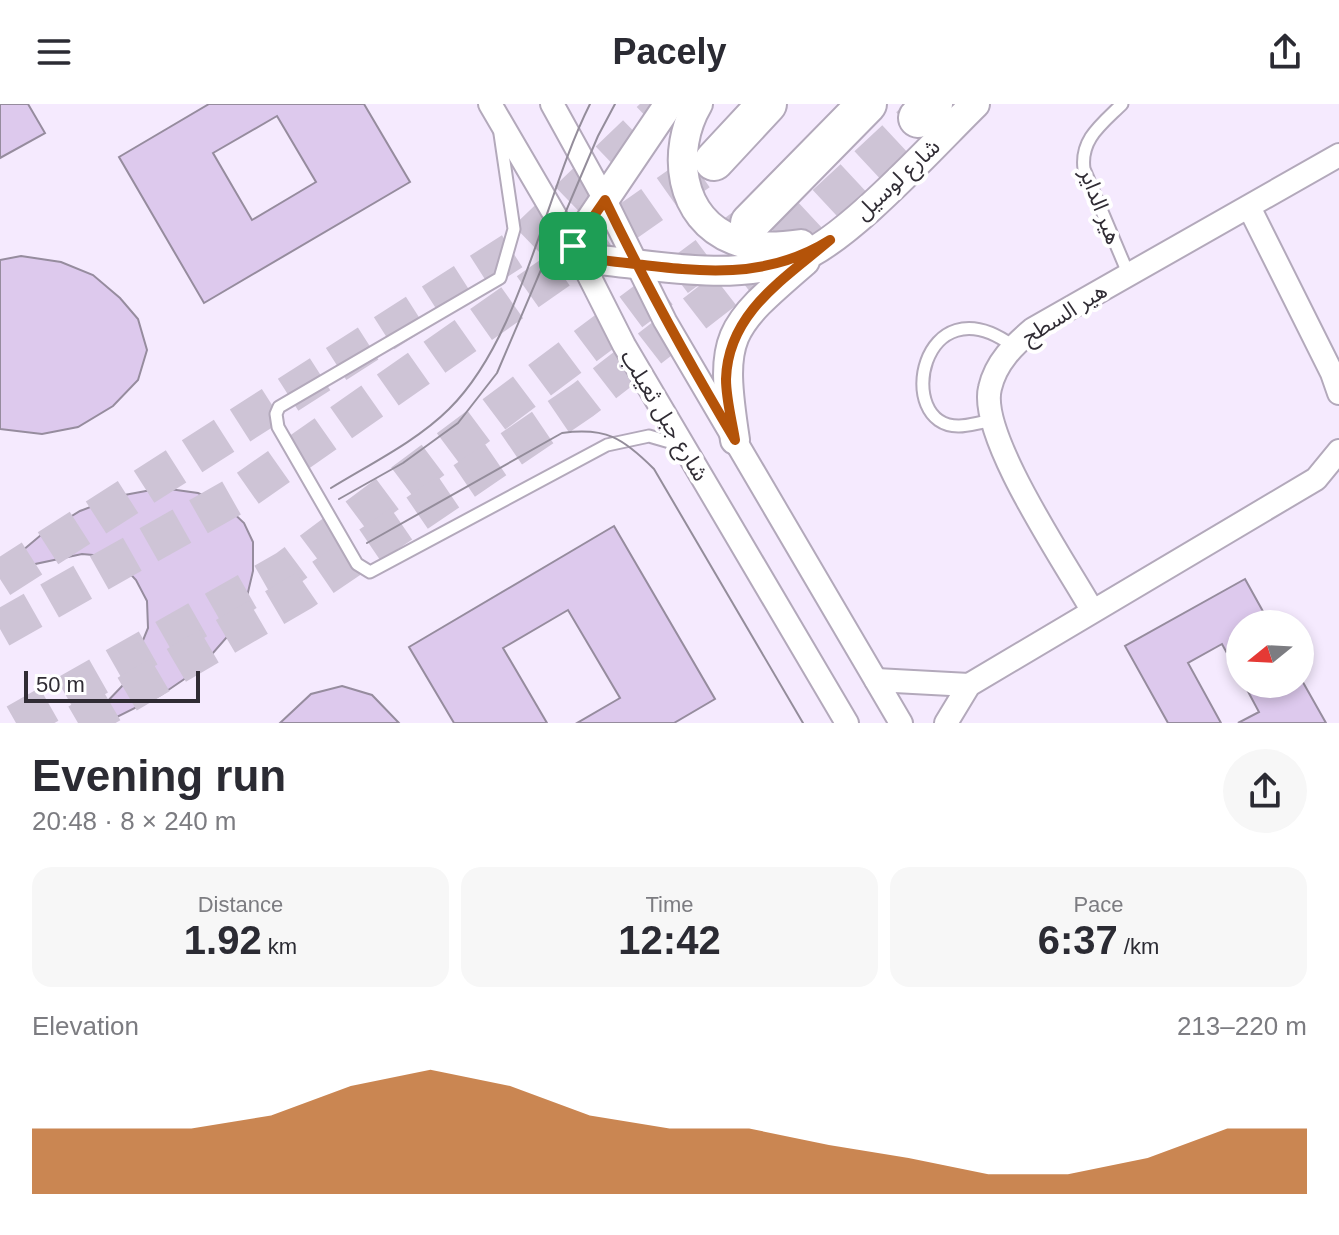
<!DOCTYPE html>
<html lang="en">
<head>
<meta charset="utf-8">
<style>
  :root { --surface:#fff; --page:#f7f7f7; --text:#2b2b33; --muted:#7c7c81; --accent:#b45309 }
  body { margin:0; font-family:Helvetica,"Noto Sans Arabic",sans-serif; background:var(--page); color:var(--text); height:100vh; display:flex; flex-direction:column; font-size:30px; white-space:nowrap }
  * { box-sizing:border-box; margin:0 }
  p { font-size:26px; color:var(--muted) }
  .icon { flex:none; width:44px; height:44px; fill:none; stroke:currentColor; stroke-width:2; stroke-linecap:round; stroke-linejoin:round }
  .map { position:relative; height:619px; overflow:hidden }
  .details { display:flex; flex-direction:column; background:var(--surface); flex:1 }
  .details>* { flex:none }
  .needle { width:52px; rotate:252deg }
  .fabs { position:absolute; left:1226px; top:506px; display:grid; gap:16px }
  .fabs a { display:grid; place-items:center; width:88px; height:88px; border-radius:50%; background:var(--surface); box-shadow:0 4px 12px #0003; font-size:40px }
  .scale { position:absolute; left:24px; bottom:20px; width:176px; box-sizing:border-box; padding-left:8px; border:4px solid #302c34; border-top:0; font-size:22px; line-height:28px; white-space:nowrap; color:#302c34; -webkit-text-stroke:6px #fff; paint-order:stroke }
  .pin { position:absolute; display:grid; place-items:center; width:68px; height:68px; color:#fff; margin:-34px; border-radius:16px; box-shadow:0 4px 12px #0006 }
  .round { display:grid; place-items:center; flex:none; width:84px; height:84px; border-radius:42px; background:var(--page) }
  .headline { display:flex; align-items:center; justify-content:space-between; height:136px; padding:0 32px }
  h1 { font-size:44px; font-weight:600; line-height:60px }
  .metrics { display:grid; grid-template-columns:repeat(3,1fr); gap:12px; height:136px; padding:8px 32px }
  .metrics div { display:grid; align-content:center; border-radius:20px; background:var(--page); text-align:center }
  .metrics b { font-size:40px; font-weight:600 }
  .metrics small { font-size:22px; font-weight:400 }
  .metrics p { font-size:22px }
  .chart { height:224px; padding:16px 32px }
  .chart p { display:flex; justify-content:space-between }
  .chart svg { width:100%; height:144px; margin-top:8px; fill:var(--accent); opacity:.7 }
  header { display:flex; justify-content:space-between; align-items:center; height:104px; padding:0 32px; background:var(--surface); font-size:36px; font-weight:600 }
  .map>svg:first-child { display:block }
  .building { fill:#ddc9ed; stroke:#968c9e; stroke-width:2; fill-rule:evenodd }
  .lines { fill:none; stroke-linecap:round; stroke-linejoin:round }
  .trunk-tunnel { stroke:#cec4d6; stroke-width:38; stroke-dasharray:38 19; stroke-linecap:butt }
  .service-casing { stroke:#b3a9bb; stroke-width:15 }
  .minor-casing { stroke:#b3a9bb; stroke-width:26 }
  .tertiary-casing { stroke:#b3a9bb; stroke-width:32 }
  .trunk-casing { stroke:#b3a9bb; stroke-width:42 }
  .service { stroke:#fff; stroke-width:11 }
  .minor { stroke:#fff; stroke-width:22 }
  .tertiary { stroke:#fff; stroke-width:28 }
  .trunk { stroke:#fff; stroke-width:38 }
  .tram { stroke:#948d9b; stroke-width:2 }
  .route-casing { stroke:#fff; stroke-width:16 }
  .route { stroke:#b45309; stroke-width:10 }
  .labels { text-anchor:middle; stroke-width:8; stroke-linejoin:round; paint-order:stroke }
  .street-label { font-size:22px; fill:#302c34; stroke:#fff }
</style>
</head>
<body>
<header><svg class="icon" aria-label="menu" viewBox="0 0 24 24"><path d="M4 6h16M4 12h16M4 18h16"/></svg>Pacely<svg class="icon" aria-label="share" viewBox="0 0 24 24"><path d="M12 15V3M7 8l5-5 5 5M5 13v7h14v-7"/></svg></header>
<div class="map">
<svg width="1339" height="619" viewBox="0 0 1339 619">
  <rect width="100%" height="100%" fill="#f5eafe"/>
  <g class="building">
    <path d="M0 0H28L45 29 0 54Z"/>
    <path d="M209 0H364L410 78 204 199 119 53ZM277 12 316 78 252 116 213 49Z"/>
    <path d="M21 152 61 158 93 171 120 194 138 215 147 246 138 276 113 302 78 323 42 330 0 325V156Z"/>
    <path d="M162 384 198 389 226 402 244 419 253 438V467L245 501 227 533 199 565 161 591 109 617 102 603 126 578 148 524 147 497 136 476 124 463 104 452 82 450 21 463 16 452 41 431 80 407 119 392Z"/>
    <path d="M614 422 715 595 674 619H577L620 594 568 506 503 544 547 619H454L409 543Z"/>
    <path d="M1245 475 1270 520H1240V573L1222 540 1188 559 1221 619H1168L1125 542Z"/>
    <path d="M1300 573 1326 619H1238L1259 608 1244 580H1300Z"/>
    <path d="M342 582 372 591 399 619H280L311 590Z"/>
  </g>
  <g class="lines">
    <g class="trunk-tunnel">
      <path d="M0 475 519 143 660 7"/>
      <path d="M0 525 244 387 714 57"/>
      <path d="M16 619 287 465 750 119"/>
      <path d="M78 619 303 487 583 296 774 148 918 14"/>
    </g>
    <defs>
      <g id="service">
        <path d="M1122 0C1102 20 1080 35 1084 65L1128 169"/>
        <path d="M500 30 514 125 500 174 279 303 276 310 278 323 357 460 370 468 607 341 649 332 680 341"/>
        <path d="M990 317C980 318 969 322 959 322 893 323 921 175 1013 242"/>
      </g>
      <g id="minor">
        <path d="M490 0 580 154 624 241 847 619"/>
        <path d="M552 0 605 96 665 217 901 619"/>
        <path d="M1250 105 1332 269 1339 289"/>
        <path d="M1092 506C1066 460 978 331 990 284 996 258 1014 241 1033 225L1339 51"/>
        <path d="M876 576 969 581"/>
        <path d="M946 619 969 581 1316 375 1339 347"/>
      </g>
      <g id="tertiary">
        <path d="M698 0C671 46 678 114 734 136 756 145 779 143 801 140"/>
        <path d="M573 142 669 0"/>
        <path d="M580 154C651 160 727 179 797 155 846 138 935 39 975 0"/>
        <path d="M735 336C719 231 726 225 805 157"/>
      </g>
      <g id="trunk">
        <path d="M918 14 933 0"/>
        <path d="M714 57 767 0"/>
        <path d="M750 119 867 0"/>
      </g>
    </defs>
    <use href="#service" class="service-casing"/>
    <use href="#minor" class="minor-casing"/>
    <use href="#tertiary" class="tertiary-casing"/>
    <use href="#trunk" class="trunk-casing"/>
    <use href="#service" class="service"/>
    <use href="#minor" class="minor"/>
    <use href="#tertiary" class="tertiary"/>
    <use href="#trunk" class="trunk"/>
    <g class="tram">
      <path d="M331 384C370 360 417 337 449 305 522 233 544 91 590 0"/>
      <path d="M339 395 403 359 458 319 497 269 598 32 615 0"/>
      <path d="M367 439 562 329C606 323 623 334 654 365L803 619"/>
    </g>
  </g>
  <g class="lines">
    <defs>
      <path id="route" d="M573 142 580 154C667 161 751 186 830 136 784 175 728 209 726 275 726 295 732 317 735 336 688 257 645 179 605 96L573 142"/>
    </defs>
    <use href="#route" class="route-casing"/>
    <use href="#route" class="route"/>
  </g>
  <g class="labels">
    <g class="street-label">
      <text transform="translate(897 75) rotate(-43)" y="8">شارع لوسيل</text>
      <text transform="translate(1101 102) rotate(69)" y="8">هير الداير</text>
      <text transform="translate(1064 209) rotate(-32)" y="8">هير السطح</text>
      <text transform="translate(665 311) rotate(59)" y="8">شارع جبل ثعيلب</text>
    </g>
  </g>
</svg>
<div class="fabs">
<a><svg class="needle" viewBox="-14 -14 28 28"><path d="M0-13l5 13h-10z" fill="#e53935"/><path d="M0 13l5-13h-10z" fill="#7c7c81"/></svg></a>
</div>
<div class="scale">50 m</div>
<div class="pin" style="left:573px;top:142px;background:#1e9e55"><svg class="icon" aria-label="arrive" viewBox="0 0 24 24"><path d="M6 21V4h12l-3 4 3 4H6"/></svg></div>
</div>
<section class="details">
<div class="headline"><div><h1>Evening run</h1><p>20:48 · 8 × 240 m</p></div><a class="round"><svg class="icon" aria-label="share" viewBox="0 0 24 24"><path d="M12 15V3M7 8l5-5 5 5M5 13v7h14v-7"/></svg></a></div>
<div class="metrics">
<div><p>Distance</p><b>1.92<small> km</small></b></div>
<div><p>Time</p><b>12:42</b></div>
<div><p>Pace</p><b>6:37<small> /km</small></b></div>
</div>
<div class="chart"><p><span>Elevation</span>213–220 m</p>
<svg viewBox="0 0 160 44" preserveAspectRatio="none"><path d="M0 44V24L10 24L20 24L30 20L40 11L50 6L60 11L70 20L80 24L90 24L100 29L110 33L120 38L130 38L140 33L150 24L160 24V44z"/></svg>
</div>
</section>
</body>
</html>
